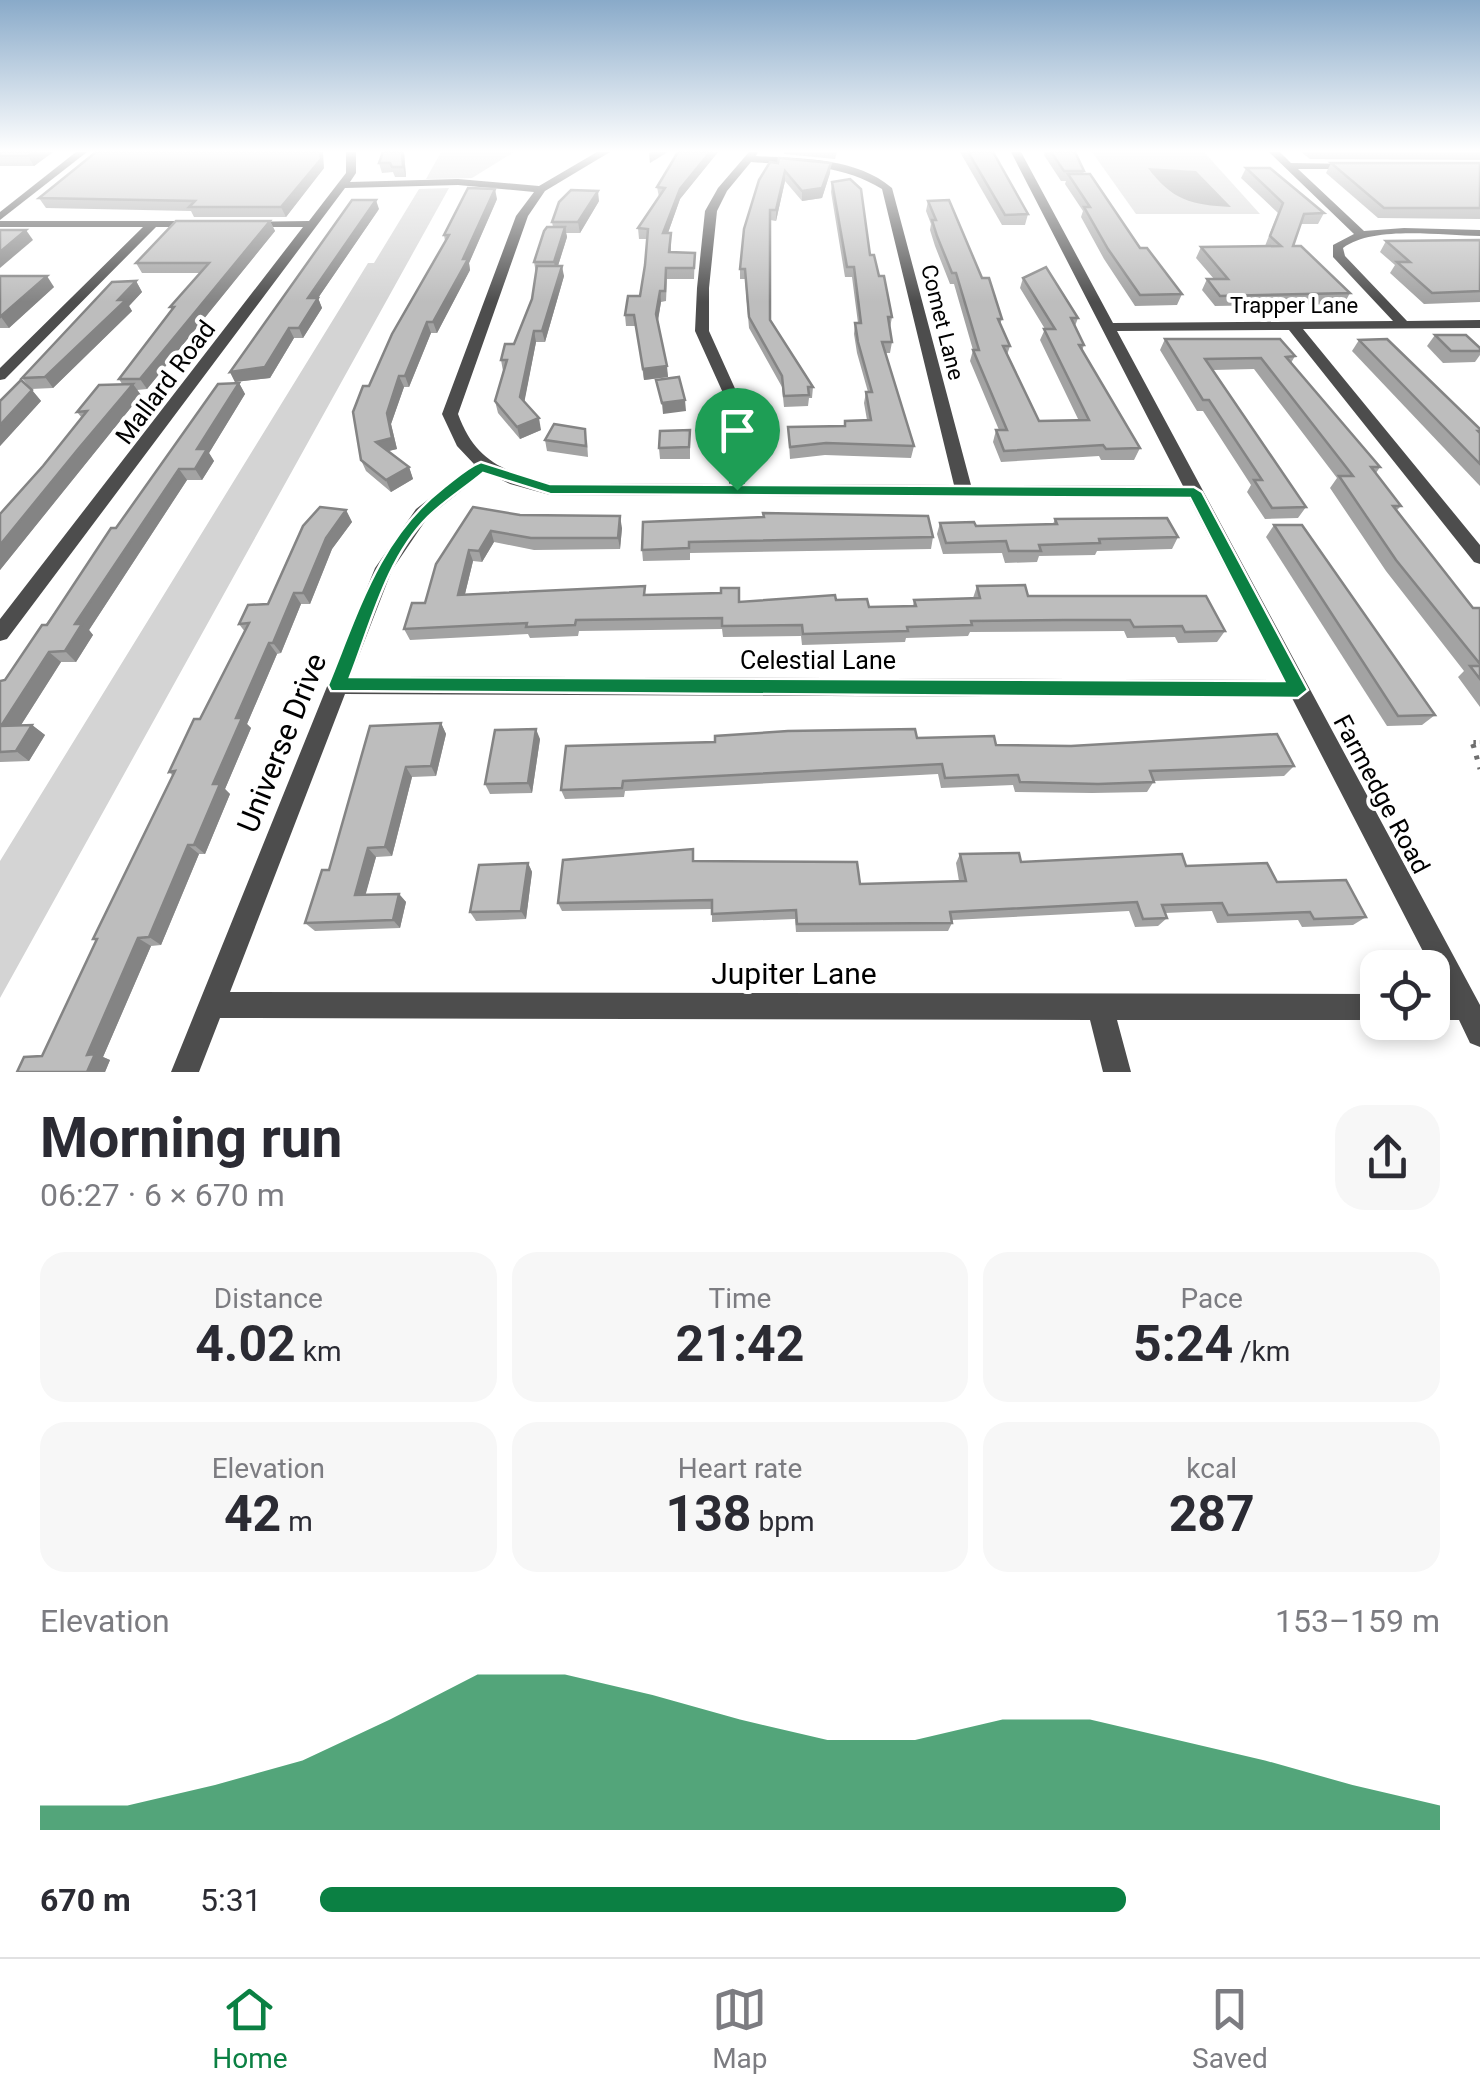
<!DOCTYPE html>
<html lang="en">
<head>
<meta charset="utf-8">
<style>
  :root { --surface:#fff; --page:#f7f7f7; --text:#2b2b33; --muted:#7c7c81; --line:#e1e1e2; --accent:#0b8043 }
  body { margin:0; font-family:Roboto,sans-serif; background:var(--page); color:var(--text); height:100vh; display:flex; flex-direction:column; font-size:38px; white-space:nowrap }
  * { box-sizing:border-box; margin:0 }
  p { font-size:32px; color:var(--muted) }
  .icon { flex:none; width:55px; height:55px; fill:none; stroke:currentColor; stroke-width:2; stroke-linecap:round; stroke-linejoin:round }
  .map { position:relative; height:1072px; overflow:hidden }
  .side { display:flex; flex-direction:column; background:var(--surface); flex:1 }
  .side>* { flex:none }
  .fabs { position:absolute; left:1360px; top:950px; display:grid; gap:20px }
  .fabs a { display:grid; place-items:center; width:90px; height:90px; border-radius:20px; background:var(--surface); box-shadow:0 5px 15px #0003; font-size:50px }
  .pin { position:absolute; display:grid; place-items:center; width:85px; height:85px; color:#fff; margin:-102px -42px; border-radius:50% 50% 50% 0; rotate:-45deg; box-shadow:0 0 10px #0007 }
  .pin .icon { rotate:45deg }
  .round { display:grid; place-items:center; flex:none; width:105px; height:105px; border-radius:30px; background:var(--page) }
  .headline { display:flex; align-items:center; justify-content:space-between; height:170px; padding:0 40px }
  h1 { font-size:55px; font-weight:700; line-height:75px }
  .stats { display:grid; grid-template-columns:repeat(3,1fr); gap:15px; height:170px; padding:10px 40px }
  .stats div { display:grid; align-content:center; border-radius:25px; background:var(--page); text-align:center }
  .stats b { font-size:50px; font-weight:700 }
  .stats small { font-size:28px; font-weight:400 }
  .stats p { font-size:28px }
  .chart { height:280px; padding:20px 40px }
  .chart p { display:flex; justify-content:space-between }
  .chart svg { width:100%; height:180px; margin-top:10px; fill:var(--accent); opacity:.7 }
  ul { padding:0 40px; list-style:none; font-size:32px }
  li { display:grid; grid-template-columns:160px 120px 1fr; align-items:center; height:75px }
  li i { height:25px; border-radius:12px; background:var(--accent) }
  .tabs { display:flex; justify-content:space-around; align-items:center; height:140px; border-top:2px solid var(--line); background:var(--surface); font-size:28px; color:var(--muted) }
  .tabs a { display:grid; justify-items:center; gap:5px }
  .tabs .active { color:var(--accent) }
  .map>svg:first-child { display:block }
  .green { fill:#d4d4d4 }
  .water { fill:#9b9b9b }
  .lines { fill:none; stroke-linecap:round; stroke-linejoin:round }
  .path-far1 { stroke:#6f6f6f; stroke-width:4; stroke-dasharray:2.5 4; stroke-linecap:butt }
  .path { stroke:#6f6f6f; stroke-width:5; stroke-dasharray:4 8; stroke-linecap:butt }
  .minor { fill:#4d4d4d; fill-rule:evenodd }
  .wall { fill:#a3a3a3 }
  .shaded-wall { fill:#848484 }
  .building { fill:#bdbdbd; stroke:#848484; stroke-width:2.5 }
  .route { fill:#0b8043; stroke:#fff; stroke-width:2.5; fill-rule:evenodd }
  .labels { text-anchor:middle; stroke-width:8; stroke-linejoin:round; paint-order:stroke }
  .far-street-label { font-size:22px; fill:#000; stroke:#fff }
  .street-label { font-size:25px; fill:#000; stroke:#fff }
  .near-street-label { font-size:30px; fill:#000; stroke:#fff }
</style>
</head>
<body>
<div class="map">
<svg width="1480" height="1072" viewBox="0 0 1480 1072">
  <rect width="100%" height="100%" fill="#fff"/>
  <g class="green">
    <path d="M441 152H514L472 178 426 179Z"/>
    <path d="M1092 152H1204L1260 214H1136Z"/>
    <path d="M449 188 0 998V861L368 263H374L419 189Z"/>
  </g>
  <path class="water" d="M1148 168 1196 171 1231 207C1191 205 1172 200 1148 168Z"/>
  <g class="lines">
    <path class="path-far1" d="M1473 747 1472 742H1480"/>
    <path class="path" d="M1473 744 1480 769"/>
    <g class="minor">
      <path d="M76 152H87L0 220V212Z"/>
      <path d="M346 152H356V173L350 182 458 179 539 186 597 152H610L545 191 528 216 458 414C475 461 504 472 550 483L729 484 728 404 695 331 697 288 705 211 718 188 749 152H758L756 156C802 159 855 157 892 188L971 485 1183 486 1011 152H1021L1113 323 1393 321 1333 257V245L1354 234 1269 152H1280L1291 163 1357 164 1358 166 1353 169H1298L1364 231 1404 228 1480 230V236C1442 236 1374 225 1343 248L1345 256 1407 321 1480 320V328L1303 329 1480 545V564L1474 562 1289 330 1117 331 1480 1005V1047L1470 1043 1459 1020H1432V994H1445L1292 698 345 694 230 992 1378 994V1020H1117L1131 1072H1103L1090 1020 220 1018 199 1072H171L375 568 416 509 474 464 457 446 442 414 516 216 534 192 458 185 345 188 7 639 0 641V619L303 227H250L246 226V222L309 221 346 173ZM751 162C797 165 842 164 882 189L954 485 745 484 742 404 709 331V288L717 211 727 191ZM485 472 510 484 550 495 1189 498 1283 680 351 676 392 570 428 517Z"/>
      <path d="M0 221H194L200 224 194 227H156L5 379 0 380V368L143 227H0Z"/>
    </g>
  </g>
  <g class="wall">
    <path d="M0 152H53L34 166H0Z"/>
    <path d="M383 152H404L406 177H395L393 172 382 173 379 163Z"/>
    <path d="M678 152H718L680 199 668 233 671 244V252L695 253 694 279H667L666 301 661 302 658 321 668 377 644 380 636 326H626L625 315 640 296 645 265 648 239H639L638 228 659 197 657 187Z"/>
    <path d="M784 152H837L835 159 784 154Z"/>
    <path d="M960 152H993L1028 214 1025 225H1002Z"/>
    <path d="M1045 152H1075L1084 171 1083 174 1140 248 1182 294 1177 305 1135 306 1104 259 1081 217 1083 211 1065 184 1066 181H1061L1044 155Z"/>
    <path d="M1301 152H1480V160L1310 159Z"/>
    <path d="M778 163 830 173 822 198 802 201 785 181 776 221 770 220V320L813 387 812 398H809L808 406 784 407 782 387 749 328 745 279H740V269Z"/>
    <path d="M1331 163H1480V219L1378 218 1326 173Z"/>
    <path d="M324 168 286 217H194L191 211 46 208 39 198Z"/>
    <path d="M1246 168 1324 213 1318 224H1300L1293 246 1350 293 1344 304 1215 306 1202 290 1207 279H1214L1196 258 1201 247 1265 246 1278 213 1241 178Z"/>
    <path d="M832 182 870 255 879 276 892 317 890 328 892 342 890 353H886L914 446 911 458 825 455 790 459 788 427 844 426 845 421 867 420 864 403 866 392H868L857 353 854 334 855 323H858L852 277H845L831 192Z"/>
    <path d="M497 199 469 263 470 270 437 333H431L409 387H404L391 424 397 449 388 451 409 467 413 479 391 492 366 471 361 460 369 386 445 241 444 235Z"/>
    <path d="M599 201 580 233H566L567 237 558 266 564 276 545 342H536L524 402 541 430 520 439 498 413 495 401 503 371 501 360 514 344 532 299 536 273 534 262 553 227 552 222Z"/>
    <path d="M928 201 982 278 1002 319 1000 324 1010 346 1007 355 1039 421H1079L1040 340 1045 329 1020 288 1023 278 1078 318 1075 326 1084 345 1082 351 1140 448 1134 460H1101L1099 456 1001 462 993 442 996 430H999L970 361 973 350 954 284H950L935 246 930 230 931 224 926 211Z"/>
    <path d="M379 209 318 298 322 308 303 338H294L270 378 235 382 230 372Z"/>
    <path d="M270 221 275 231 147 389 137 390 141 395 0 570V514L43 466 82 418 77 412 122 384 119 379 172 310 170 307 200 273H142L136 263Z"/>
    <path d="M1480 240V302L1424 304 1390 273 1395 265 1380 252 1386 241Z"/>
    <path d="M0 276 54 287 9 328H0Z"/>
    <path d="M136 281 142 292 129 306 132 311 53 388 31 389 41 401 0 446V401L31 389 22 378Z"/>
    <path d="M1435 335 1480 348V355L1475 362 1443 363 1427 346Z"/>
    <path d="M1165 339 1295 356 1291 363 1380 467 1376 473 1401 506 1397 510 1473 608H1480V707L1458 677 1464 671 1386 571 1330 488 1337 478 1254 369 1213 370 1306 507 1298 518 1265 519 1247 492 1251 485 1203 411H1197L1160 350Z"/>
    <path d="M1359 340 1480 429V486L1352 351Z"/>
    <path d="M239 383 245 394 209 453 214 461 202 480H187L89 630 93 635 76 662H61L21 725H32L45 735 29 761 0 762V681L5 680 116 528Z"/>
    <path d="M690 430V459H660L659 448Z"/>
    <path d="M545 440H587L588 457 547 451Z"/>
    <path d="M346 510 352 522 332 549 310 604H301L281 653 277 654 247 724 251 728 225 789 230 794 205 854H199L161 945 151 946 103 1057 110 1060 105 1072H17L42 1056 96 941 93 939 173 776 169 772 200 719 245 632 239 624 268 604Z"/>
    <path d="M520 515 622 528 620 549 534 550 494 542 482 562 473 561 465 594 646 595 739 602 836 600 869 607 913 606 914 600 973 598 977 586 1225 631 1217 642 1178 643 1175 637 1127 638 1124 631 970 632 968 636 906 638 905 642 802 645 801 636 723 637 722 629 579 631 578 636 530 638 528 634 410 640 404 629 425 603 436 564Z"/>
    <path d="M1055 519 1178 537 1172 549 1097 551 1095 555 1039 556 1037 562 1005 563 1002 553 943 554 937 534 940 523 976 526 1053 524Z"/>
    <path d="M643 522 933 537 931 549 690 553V560L643 561 642 550Z"/>
    <path d="M1274 525 1435 715 1422 725 1387 726 1266 537Z"/>
    <path d="M441 723 446 734 436 776 412 777 392 856 376 857 365 895 399 894 406 902 400 928 315 931 305 923 329 870 370 726Z"/>
    <path d="M917 738 996 745 1294 766 1284 776 1154 781 1147 792 1092 793 1015 792 1013 785 941 788 938 774 625 791 624 797 565 799 561 790Z"/>
    <path d="M540 739 532 793 490 794 485 784Z"/>
    <path d="M960 854 1021 862 1186 866 1277 882 1366 917 1353 925 1302 927 1298 920 1217 923 1212 911 1165 913 1167 918 1158 926 1135 927 1129 911 952 920V923L948 931 796 932 795 919 712 922V909L562 911 558 903 694 861 860 884 959 881 956 863Z"/>
    <path d="M528 863 532 872 526 919 476 921 470 912Z"/>
  </g>
  <g class="shaded-wall">
    <path d="M34 152H53L34 166 28 156Z"/>
    <path d="M320 152H323L324 168 286 217 281 207Z"/>
    <path d="M402 152H404L406 177 403 167Z"/>
    <path d="M651 152H668L650 163 649 153Z"/>
    <path d="M710 152H718L680 199 664 244 663 233 680 189Z"/>
    <path d="M831 163 830 173 822 198 802 201V191Z"/>
    <path d="M785 171V181L776 221V210Z"/>
    <path d="M495 189 497 199 469 263 470 270 437 333 433 322Z"/>
    <path d="M598 191 599 201 580 233 578 222Z"/>
    <path d="M376 200 379 209 318 298 322 308 303 338 299 328 308 298Z"/>
    <path d="M270 221 275 231 147 389 140 379Z"/>
    <path d="M565 227 567 237 556 272 554 262Z"/>
    <path d="M26 230 33 240 0 268V252Z"/>
    <path d="M562 266 564 276 545 342 542 331Z"/>
    <path d="M47 276 54 287 9 328 1 317Z"/>
    <path d="M136 281 142 292 129 306 132 311 53 388 45 377Z"/>
    <path d="M660 291 661 302 657 325 656 314Z"/>
    <path d="M427 322 431 333 409 387 405 376Z"/>
    <path d="M289 328 294 338 270 378 235 382 230 372Z"/>
    <path d="M534 331 536 342 523 409 520 397Z"/>
    <path d="M667 366 668 377 644 380 643 369Z"/>
    <path d="M399 376 404 387 391 424 397 449 381 453 376 442Z"/>
    <path d="M239 383 245 394 209 453 214 461 202 480 195 469 197 449Z"/>
    <path d="M133 384 141 395 0 570V545Z"/>
    <path d="M32 390 41 401 0 446V425Z"/>
    <path d="M685 400 686 411 663 414 662 403Z"/>
    <path d="M539 418 541 430 520 439 517 427Z"/>
    <path d="M409 467 413 479 391 492 386 480Z"/>
    <path d="M179 469 187 480 89 630 93 635 76 662 65 651 75 624Z"/>
    <path d="M346 510 352 522 332 549 310 604 303 593 326 538Z"/>
    <path d="M620 516 622 528 620 549 618 538Z"/>
    <path d="M491 531 494 542 482 562 479 551Z"/>
    <path d="M469 550 473 561 462 606 458 595Z"/>
    <path d="M294 593 301 604 281 653 273 643Z"/>
    <path d="M269 643 277 654 247 724 251 728 225 789 230 794 205 854 194 845 236 718Z"/>
    <path d="M49 652 61 662 14 736 1 726Z"/>
    <path d="M441 723 446 734 436 776 431 766Z"/>
    <path d="M32 725 45 735 29 761 16 751Z"/>
    <path d="M536 729 540 739 532 793 528 783Z"/>
    <path d="M406 767 412 777 392 856 385 847Z"/>
    <path d="M188 845 199 854 161 945 149 937Z"/>
    <path d="M368 848 376 857 363 904 355 895Z"/>
    <path d="M528 863 532 872 526 919 521 911Z"/>
    <path d="M399 894 406 902 400 928 393 920Z"/>
    <path d="M138 938 151 946 103 1057 110 1060 105 1072H87V1055Z"/>
  </g>
  <g class="building">
    <path d="M0 152H34L28 156H0Z"/>
    <path d="M96 152H320L321 159 281 207H189L195 201 39 198Z"/>
    <path d="M383 152H402L403 167H392L390 163H379Z"/>
    <path d="M678 152H710L680 189 663 233H671L669 252 695 253 694 268H666L665 291H660L656 314 667 366 643 369 634 315H625L628 296H640L645 265 648 229 638 228 665 188 657 187Z"/>
    <path d="M968 152H993L1028 214 1005 215Z"/>
    <path d="M1051 152H1075L1084 171H1064Z"/>
    <path d="M779 158 831 163 822 188 802 191 785 171 776 210H770V320L813 387H808L809 395 784 396 782 376 749 317 745 269H740L744 229 759 180 770 162 778 163Z"/>
    <path d="M1331 163H1480V208H1384Z"/>
    <path d="M1246 168H1270L1324 213 1304 214 1293 246H1301L1350 293 1220 296 1207 279H1228L1201 247 1281 246 1270 236 1283 203Z"/>
    <path d="M1068 174H1090L1140 248H1147L1182 294 1140 295 1108 249 1084 207H1090Z"/>
    <path d="M850 179 861 189 870 255H874L879 276H884L892 317H888L892 342H882L914 446 826 443 790 447 788 427 845 426V421L871 420 866 392H872L858 342 855 323H861L854 267H847L832 182Z"/>
    <path d="M468 188 495 189 463 259H468L433 322H427L405 376H399L387 413 392 438 376 442 409 467 386 480 361 460 353 412 363 386H369L392 334 449 235H444Z"/>
    <path d="M571 190 598 191 578 222H552L559 202Z"/>
    <path d="M352 200H376L308 298H318L299 328H289L265 367 230 372Z"/>
    <path d="M949 200 982 278H989L1002 319H998L1010 346H1003L1039 421 1089 420 1044 329H1055L1023 278 1046 267 1078 318H1071L1084 345H1079L1140 448 1106 449 1103 445 1004 451 996 430H1007L973 350H979L956 273H952L937 236 932 220H936L928 201Z"/>
    <path d="M176 221H270L140 379H119L174 307H170L209 263H136Z"/>
    <path d="M547 227H565L554 262H534L544 231Z"/>
    <path d="M0 230H26L0 252Z"/>
    <path d="M1480 240V291L1432 293 1397 262H1410L1386 241Z"/>
    <path d="M537 266H562L542 331H534L520 397 539 418 517 427 495 401 507 360H501L505 344H514L532 299Z"/>
    <path d="M0 276H47L0 317Z"/>
    <path d="M136 281 118 300H126L45 377 22 378 112 282Z"/>
    <path d="M1435 335H1466L1480 348V351H1451Z"/>
    <path d="M1165 339H1280L1295 356 1286 357 1380 467H1371L1401 506H1393L1473 608H1480V664L1396 560 1339 476H1353L1261 358 1205 359 1306 507 1272 508 1254 480H1262L1209 400H1203Z"/>
    <path d="M1387 339 1480 429V431H1478L1480 433V464L1359 340Z"/>
    <path d="M679 377 685 400 662 403 656 380Z"/>
    <path d="M21 380 32 390 0 425V401Z"/>
    <path d="M239 383 197 449H207L195 469H179L75 624H82L65 651 49 652 1 726 32 725 16 751 0 752V681L5 680 42 625H47L111 528H116L218 384Z"/>
    <path d="M133 384 79 448 0 545V514L43 466 87 411 77 412 99 385Z"/>
    <path d="M554 424 585 429 586 446 545 440Z"/>
    <path d="M690 430 689 447 659 448 660 431Z"/>
    <path d="M320 507 346 510 326 538 303 593H294L273 643H269L236 718H242L213 784H220L194 845H188L149 937 138 938 87 1055 95 1054 87 1072H17L24 1057 42 1056 97 939H93L175 771 169 772 194 719H200L249 623 239 624 248 605 268 604 303 526Z"/>
    <path d="M473 507 520 515 620 516 618 538H531L491 531 479 551 469 550 458 595 645 586 644 595 721 593V588H739V602L835 595 836 600 867 599 869 607 916 606 914 600 980 598 977 586 1025 585 1028 596H1206L1225 631 1185 632 1182 626 1134 627 1130 620H1064L971 621 972 625 907 627 908 631 803 634 802 625 722 626V618L576 620 575 625 526 627 527 623 404 629 412 603H425L436 564Z"/>
    <path d="M763 513 928 516 933 537 689 542V548L642 550 643 522 764 517Z"/>
    <path d="M1167 518 1178 537 1099 539 1100 543 1039 545 1041 551H1009L1006 541 946 543 940 523 974 522 976 526 1057 524 1055 519Z"/>
    <path d="M1274 525H1302L1435 715 1398 716Z"/>
    <path d="M1470 666H1480V679Z"/>
    <path d="M441 723 431 766 406 767 385 847 368 848 355 895 399 894 393 920 305 923 322 870H329L370 726Z"/>
    <path d="M536 729 528 783 485 784 495 730Z"/>
    <path d="M915 729 917 738 994 736 996 745 1071 746 1277 734 1294 766 1150 771 1154 782 1098 784 1020 782 1018 775 945 778 942 764 623 781 622 788 561 790 566 746 715 742V736L788 731Z"/>
    <path d="M693 849V861L857 862 860 884 966 881 960 854 1019 853 1021 862 1182 854 1186 866 1267 863 1277 882 1346 880 1366 917 1314 919 1310 912 1228 915 1222 903 1162 905 1167 918 1143 919 1137 902 950 912 952 923 797 924 796 910 712 914V900L558 903 563 860Z"/>
    <path d="M528 863 521 911 470 912 479 865Z"/>
  </g>
  <linearGradient id="sky" x2="0" y2="1"><stop stop-color="#89aac9"/><stop offset="0.5" stop-color="#fff"/><stop offset="1" stop-color="#fff" stop-opacity="0"/></linearGradient>
  <rect width="1480" height="302" fill="url(#sky)"/>
  <path class="route" d="M481 462 550 484 1194 487 1202 492 1308 690 1298 698 331 691 328 685C358 612 379 538 443 488 455 479 467 467 481 462ZM483 473 550 494 1190 498 1284 681 350 677C371 624 386 559 428 517 444 501 465 488 483 473Z"/>
  <g class="labels">
    <g class="far-street-label">
      <text x="1294" y="313">Trapper Lane</text>
      <text transform="translate(943 322) rotate(76)" y="8">Comet Lane</text>
    </g>
    <g class="street-label">
      <text transform="translate(165 382) rotate(-53)" y="9">Mallard Road</text>
      <text x="818" y="669">Celestial Lane</text>
      <text transform="translate(1382 794) rotate(62)" y="9">Farmedge Road</text>
    </g>
    <g class="near-street-label">
      <text transform="translate(282 743) rotate(-68)" y="10">Universe Drive</text>
      <text x="794" y="984">Jupiter Lane</text>
    </g>
  </g>
</svg>
<div class="fabs">
<a><svg class="icon" aria-label="locate" viewBox="0 0 24 24"><circle cx="12" cy="12" r="6"/><path d="M12 2v4M12 18v4M2 12h4M18 12h4"/></svg></a>
</div>
<div class="pin" style="left:737px;top:490px;background:#1e9e55"><svg class="icon" aria-label="arrive" viewBox="0 0 24 24"><path d="M6 21V4h12l-3 4 3 4H6"/></svg></div>
</div>
<section class="side">
<div class="headline"><div><h1>Morning run</h1><p>06:27 · 6 × 670 m</p></div><a class="round"><svg class="icon" aria-label="share" viewBox="0 0 24 24"><path d="M12 15V3M7 8l5-5 5 5M5 13v7h14v-7"/></svg></a></div>
<div class="stats">
<div><p>Distance</p><b>4.02<small> km</small></b></div>
<div><p>Time</p><b>21:42</b></div>
<div><p>Pace</p><b>5:24<small> /km</small></b></div>
</div>
<div class="stats">
<div><p>Elevation</p><b>42<small> m</small></b></div>
<div><p>Heart rate</p><b>138<small> bpm</small></b></div>
<div><p>kcal</p><b>287</b></div>
</div>
<div class="chart"><p><span>Elevation</span>153–159 m</p>
<svg viewBox="0 0 160 44" preserveAspectRatio="none"><path d="M0 44V38L10 38L20 33L30 27L40 17L50 6L60 6L70 11L80 17L90 22L100 22L110 17L120 17L130 22L140 27L150 33L160 38V44z"/></svg>
</div>
<ul>
<li><b>670 m</b>5:31<i style="width:72%"></i></li>
</ul>
</section>
<nav class="tabs">
<a class="active"><svg class="icon" aria-label="home" viewBox="0 0 24 24"><path d="M3 11l9-7 9 7M6 9v11h12V9"/></svg>Home</a>
<a><svg class="icon" aria-label="map" viewBox="0 0 24 24"><path d="M3 6l6-2 6 2 6-2v14l-6 2-6-2-6 2zM9 4v14M15 6v14"/></svg>Map</a>
<a><svg class="icon" aria-label="saved" viewBox="0 0 24 24"><path d="M7 4h10v16l-5-4-5 4z"/></svg>Saved</a>
</nav>
</body>
</html>
